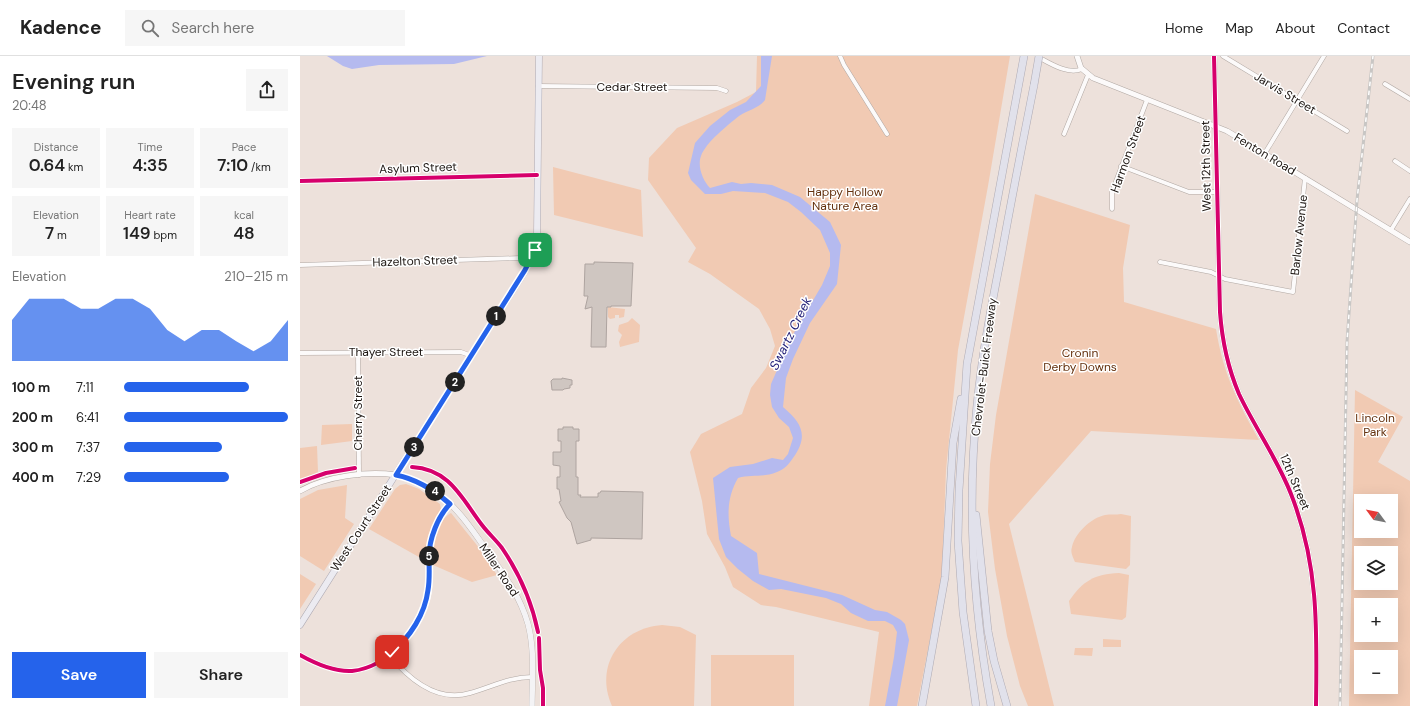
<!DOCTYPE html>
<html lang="en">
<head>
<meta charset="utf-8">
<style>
  :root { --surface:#fff; --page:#f6f6f6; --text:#222; --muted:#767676; --line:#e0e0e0; --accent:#2563eb }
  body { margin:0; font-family:"DM Sans",sans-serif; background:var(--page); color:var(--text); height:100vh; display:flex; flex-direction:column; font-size:15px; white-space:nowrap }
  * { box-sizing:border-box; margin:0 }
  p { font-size:13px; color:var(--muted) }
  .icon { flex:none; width:22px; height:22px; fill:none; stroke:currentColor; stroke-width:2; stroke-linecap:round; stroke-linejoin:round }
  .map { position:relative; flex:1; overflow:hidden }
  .side { display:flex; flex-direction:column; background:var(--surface); width:300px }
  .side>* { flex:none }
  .needle { width:26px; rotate:302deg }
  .tools { position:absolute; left:1054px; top:438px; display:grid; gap:8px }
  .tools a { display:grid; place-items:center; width:44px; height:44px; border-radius:0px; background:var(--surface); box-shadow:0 4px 16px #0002; font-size:20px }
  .pin { position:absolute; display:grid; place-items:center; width:34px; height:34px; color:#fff; margin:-17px; border-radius:8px; box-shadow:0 2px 6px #0006 }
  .km { position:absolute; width:20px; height:20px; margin:-10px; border-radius:50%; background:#222; color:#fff; font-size:11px; line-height:20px; text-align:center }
  .round { display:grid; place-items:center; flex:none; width:42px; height:42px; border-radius:0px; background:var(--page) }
  .head { display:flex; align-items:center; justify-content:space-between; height:68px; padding:0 12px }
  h1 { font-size:22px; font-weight:600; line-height:30px }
  .stats { display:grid; grid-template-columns:repeat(3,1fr); gap:6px; height:68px; padding:4px 12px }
  .stats div { display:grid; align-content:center; border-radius:0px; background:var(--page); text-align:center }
  .stats b { font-size:17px; font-weight:600 }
  .stats small { font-size:11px; font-weight:400 }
  .stats p { font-size:11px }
  .chart { height:112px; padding:8px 12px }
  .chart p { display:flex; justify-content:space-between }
  .chart svg { width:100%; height:72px; margin-top:4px; fill:var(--accent); opacity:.7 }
  .cta { display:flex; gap:8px; margin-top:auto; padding:8px 12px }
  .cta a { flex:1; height:46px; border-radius:0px; background:var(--accent); color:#fff; font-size:16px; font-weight:600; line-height:46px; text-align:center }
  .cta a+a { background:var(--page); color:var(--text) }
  ul { padding:0 12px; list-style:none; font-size:13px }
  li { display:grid; grid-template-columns:64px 48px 1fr; align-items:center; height:30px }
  li i { height:10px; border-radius:5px; background:var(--accent) }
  header { display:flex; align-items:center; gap:24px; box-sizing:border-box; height:56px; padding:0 20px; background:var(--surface); border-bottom:1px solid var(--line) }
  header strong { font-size:19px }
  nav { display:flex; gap:22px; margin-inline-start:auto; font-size:14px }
  .search { width:280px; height:36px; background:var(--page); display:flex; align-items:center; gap:10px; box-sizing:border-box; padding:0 14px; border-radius:0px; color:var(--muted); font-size:15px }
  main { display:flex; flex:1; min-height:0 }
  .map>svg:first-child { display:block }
  .green { fill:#f1cab3; fill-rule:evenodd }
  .water { fill:#b5baef }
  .building { fill:#cfc6c1; stroke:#aea4a0 }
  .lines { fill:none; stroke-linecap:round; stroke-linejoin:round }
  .minor-casing { stroke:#b1a8a3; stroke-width:5 }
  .tertiary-casing { stroke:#b1a8a3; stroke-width:6 }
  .secondary-casing { stroke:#b1a8a3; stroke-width:6 }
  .primary-casing { stroke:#aeaab3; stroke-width:7 }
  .motorway-casing { stroke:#aeaab3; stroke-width:8 }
  .minor { stroke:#fcfafa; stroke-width:4 }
  .tertiary { stroke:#fcfafa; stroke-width:5 }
  .secondary { stroke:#f4f3f5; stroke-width:5.5 }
  .primary { stroke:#ecebf1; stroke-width:6 }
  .motorway { stroke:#e1e1eb; stroke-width:7 }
  .rail-casing { stroke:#c8c6c4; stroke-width:3 }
  .rail { stroke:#fff; stroke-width:1.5; stroke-dasharray:4.5; stroke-linecap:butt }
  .motorway-bridge-casing { stroke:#aeaab3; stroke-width:8; stroke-linecap:butt }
  .motorway-bridge { stroke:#e1e1eb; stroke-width:7 }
  .cycleway-casing { stroke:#fff; stroke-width:6 }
  .cycleway { stroke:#d6006c; stroke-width:4 }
  .route-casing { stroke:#fff; stroke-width:8 }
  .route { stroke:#2563eb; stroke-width:5 }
  .labels { text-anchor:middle; stroke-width:3; stroke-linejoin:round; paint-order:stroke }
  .street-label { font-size:12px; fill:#1c1511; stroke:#fff }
  .park-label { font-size:12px; fill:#64310e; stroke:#fff }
  .water-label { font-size:13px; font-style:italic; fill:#242179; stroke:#fff }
</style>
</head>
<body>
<header>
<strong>Kadence</strong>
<div class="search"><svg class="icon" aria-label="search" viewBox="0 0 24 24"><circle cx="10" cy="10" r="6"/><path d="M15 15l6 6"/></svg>Search here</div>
<nav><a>Home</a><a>Map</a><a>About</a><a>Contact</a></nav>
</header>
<main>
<section class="side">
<div class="head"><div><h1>Evening run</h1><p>20:48</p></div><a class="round"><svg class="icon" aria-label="share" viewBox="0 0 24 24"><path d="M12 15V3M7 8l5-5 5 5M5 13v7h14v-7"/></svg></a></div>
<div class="stats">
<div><p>Distance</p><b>0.64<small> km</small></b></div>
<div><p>Time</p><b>4:35</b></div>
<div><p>Pace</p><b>7:10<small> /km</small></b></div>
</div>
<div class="stats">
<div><p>Elevation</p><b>7<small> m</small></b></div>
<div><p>Heart rate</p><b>149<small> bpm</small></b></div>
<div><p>kcal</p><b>48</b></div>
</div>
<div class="chart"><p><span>Elevation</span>210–215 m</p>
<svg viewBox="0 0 160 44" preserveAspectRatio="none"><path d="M0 44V19L10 6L20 6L30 6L40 12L50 12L60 6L70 6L80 12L90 25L100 32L110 25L120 25L130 32L140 38L150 32L160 19V44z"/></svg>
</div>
<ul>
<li><b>100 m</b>7:11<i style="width:76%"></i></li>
<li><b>200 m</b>6:41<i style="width:100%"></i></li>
<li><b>300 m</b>7:37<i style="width:60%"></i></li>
<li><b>400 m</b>7:29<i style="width:64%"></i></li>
</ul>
<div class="cta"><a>Save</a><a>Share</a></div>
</section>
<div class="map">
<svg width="1110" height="650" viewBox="0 0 1110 650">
  <rect width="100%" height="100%" fill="#ede1db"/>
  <g class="green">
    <path d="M457 0H710L688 130 658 294 646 414 642 521 617 650H569L579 576 476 551 461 549 433 531 425 511 407 478 402 445 390 396 401 378 442 358 451 332 466 312 475 290 470 273 459 253 410 218 388 206 396 192 348 124 349 102 377 72 437 46 456 36Z"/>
    <path d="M253 111 341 134 343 181 254 159Z"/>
    <path d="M735 138 830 169 823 212 824 246 916 273C923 317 937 345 959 384L791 375 709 468 754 650H728L720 630 707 580 695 513 688 456 690 408 696 359Z"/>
    <path d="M308 251 325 253 324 261 319 262V259H315V262L310 263 308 261Z"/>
    <path d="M332 262 340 269 339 286 320 291 319 286 322 279 318 275 319 269 328 266Z"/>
    <path d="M1055 334 1103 361 1078 406 1110 425V650H1049ZM1061 445H1091V475H1061ZM1061 497H1091V527H1061ZM1061 549H1091V579H1061ZM1061 601H1091V631H1061Z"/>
    <path d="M52 368V385L21 389 22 369Z"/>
    <path d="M17 390 18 416 0 424V392Z"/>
    <path d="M106 428 119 433 140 448 141 453 127 487 126 505 69 473 95 433 100 429Z"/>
    <path d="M47 429 45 462 54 468 24 515 0 500V443L18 434Z"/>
    <path d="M151 457 176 488 197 519 172 526 133 509C133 493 135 465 151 457Z"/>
    <path d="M821 458 831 460 830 509 826 513 775 506C773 501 770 496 772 491 775 477 791 462 805 459 810 458 816 459 821 458Z"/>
    <path d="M819 517 829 519 826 561 822 564 771 558 769 545C783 525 794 518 819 517Z"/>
    <path d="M0 518 16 528 0 553Z"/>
    <path d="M362 569 380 571 396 579 394 650H312C294 610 320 572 362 569Z"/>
    <path d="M803 583 821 584V591H803Z"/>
    <path d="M775 592H793L792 600 774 599Z"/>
    <rect x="411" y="599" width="83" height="51"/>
  </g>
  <g class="water">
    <path d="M27 0H187L154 8 79 9 52 13 43 10Z"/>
    <path d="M461 0H472L465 44C459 52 448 54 439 60 428 69 406 86 401 100 397 110 403 125 410 132L432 126 441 128 451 127 472 129 500 141 530 166 541 189 537 228 510 267 493 303 486 322 483 351C502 367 509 380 493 402 488 409 485 413 477 416 463 422 452 418 438 422 427 441 427 459 431 480L457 497 459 518 542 539 575 554 587 556 601 564 605 568 609 584 597 650H585L594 601 597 576 593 569 585 565H568L551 557 541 548 526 542 481 533 469 534 453 525 438 513 426 501 419 483 413 422 430 411 453 408 472 402 483 404 488 398 493 382 489 371 479 362 472 351 470 339 471 328 491 282 522 229 530 210V197L520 174 501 156 488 146 465 137 433 135 421 138H405L391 124 388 117 395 87 410 70 430 54 446 46 461 30Z"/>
  </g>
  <g class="building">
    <path d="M294 206 333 207 331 250H311V251H307L306 291H291L292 251 285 253 288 240H284L285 208H294Z"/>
    <path d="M262 322 272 324V329H270V332L264 333 263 334H252L251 325 253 323H262Z"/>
    <path d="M263 371H273V373H279V385H276V421H278V439H281L280 441H298V437H300L301 435 343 436 342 483 291 482V484L277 488 271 466 267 462 259 446 261 445 259 433H257V421H260V410L253 409V396H261V385H258V373H263Z"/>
  </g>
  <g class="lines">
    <defs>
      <g id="minor">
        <path d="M540 0 544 9 587 78"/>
        <path d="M923 0 1047 75"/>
        <path d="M738 1C751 8 768 19 782 13"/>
        <path d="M1085 28 1110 43"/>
        <path d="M238 30 417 32 426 35"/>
        <path d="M764 78 788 19"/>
        <path d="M965 97 1024 0"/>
        <path d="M1095 105 1110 115"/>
        <path d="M821 110 889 136H917"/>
        <path d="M0 125 237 119"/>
        <path d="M812 153V136L847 44"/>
        <path d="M1091 174 1110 143"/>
        <path d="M860 206 911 216 925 223 993 236 1005 122"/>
        <path d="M0 209 221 202 230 205"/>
        <path d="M58 296 59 419"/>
        <path d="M0 297 161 296 172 300"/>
        <path d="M0 599C16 608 34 616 52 615 89 611 119 574 128 540 131 527 128 514 129 500 129 483 137 460 150 448"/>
        <path d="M89 599C108 622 137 647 170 637 192 631 209 621 232 621"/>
      </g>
      <g id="tertiary">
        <path d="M777 0 781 12 793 22 927 75 1110 186"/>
        <path d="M914 0 920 256C922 284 928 312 939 338 955 372 977 402 991 438 1019 509 1017 575 1016 650"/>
        <path d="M0 435C26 420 67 415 96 419"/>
      </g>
      <path id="secondary" d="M96 419C110 422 125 428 137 437 157 451 171 472 185 492 202 516 220 539 228 568 235 595 232 623 232 650"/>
      <path id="primary" d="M0 569 225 215 235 194 237 178 239 0"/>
      <g id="motorway">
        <path d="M676 459 688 575 694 605 707 650"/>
        <path d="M622 650 645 521 653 387 661 343"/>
        <path d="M676 650 663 556 658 485 659 434 667 308 724 0"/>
        <path d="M691 650C673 551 667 449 677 349 682 297 692 247 702 196 712 140 723 85 734 29"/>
      </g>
    </defs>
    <use href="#minor" class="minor-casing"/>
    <use href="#tertiary" class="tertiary-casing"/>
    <use href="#secondary" class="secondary-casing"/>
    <use href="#primary" class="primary-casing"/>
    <use href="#motorway" class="motorway-casing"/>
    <use href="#minor" class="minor"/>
    <use href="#tertiary" class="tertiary"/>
    <use href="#secondary" class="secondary"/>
    <use href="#primary" class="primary"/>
    <use href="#motorway" class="motorway"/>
    <defs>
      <path id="rail" d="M1040 650 1047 286 1057 144 1073 0"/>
    </defs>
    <use href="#rail" class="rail-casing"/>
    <use href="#rail" class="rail"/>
    <defs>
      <path id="motorway-bridge" d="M734 29 739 0"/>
    </defs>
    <use href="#motorway-bridge" class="motorway-bridge-casing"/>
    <use href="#motorway-bridge" class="motorway-bridge"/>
    <defs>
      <g id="cycleway">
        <path d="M914 0 920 256C922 284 928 312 939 338 955 372 977 402 991 438 1019 509 1017 575 1016 650"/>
        <path d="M0 125 237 119"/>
        <path d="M112 411C150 413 162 443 182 469 188 477 196 484 202 492 219 517 232 547 238 576"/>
        <path d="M0 426 26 417 55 412"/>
        <path d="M239 582 240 614 243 632V650"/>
        <path d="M0 599C16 608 34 616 52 615 89 611 119 574 128 540 131 527 128 514 129 500 129 483 137 460 150 448"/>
      </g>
    </defs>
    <use href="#cycleway" class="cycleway-casing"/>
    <use href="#cycleway" class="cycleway"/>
  </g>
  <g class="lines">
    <defs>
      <path id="route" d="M92 596C110 581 125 558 128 534 130 523 129 512 129 501 129 483 138 460 150 448 134 434 116 423 96 419L225 214 235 194"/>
    </defs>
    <use href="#route" class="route-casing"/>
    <use href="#route" class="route"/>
  </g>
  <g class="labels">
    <g class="street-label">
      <text x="332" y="35">Cedar Street</text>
      <text transform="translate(985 37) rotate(31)" y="4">Jarvis Street</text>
      <text transform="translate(828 98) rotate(-70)" y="4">Harmon Street</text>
      <text transform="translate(965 98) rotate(31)" y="4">Fenton Road</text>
      <text transform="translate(906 110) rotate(-91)" y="4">West 12th Street</text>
      <text transform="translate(118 112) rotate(-2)" y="4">Asylum Street</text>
      <text transform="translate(999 179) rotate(-84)" y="4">Barlow Avenue</text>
      <text transform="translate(115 205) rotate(-2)" y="4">Hazelton Street</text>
      <text x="86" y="300">Thayer Street</text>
      <text transform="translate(684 311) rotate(-83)" y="4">Chevrolet-Buick Freeway</text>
      <text transform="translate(58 357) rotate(-90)" y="4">Cherry Street</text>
      <text transform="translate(995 426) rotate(67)" y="4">12th Street</text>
      <text transform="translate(61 472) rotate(-57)" y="4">West Court Street</text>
      <text transform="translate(199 514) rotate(56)" y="4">Miller Road</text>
    </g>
    <g class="park-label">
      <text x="545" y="140">Happy Hollow<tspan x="545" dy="14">Nature Area</tspan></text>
      <text x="780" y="301">Cronin<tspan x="780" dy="14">Derby Downs</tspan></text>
      <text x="1075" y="366">Lincoln<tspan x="1075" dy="14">Park</tspan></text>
    </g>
    <g class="water-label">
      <text transform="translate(490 277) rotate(-64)" y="5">Swartz Creek</text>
    </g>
  </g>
</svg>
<div class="tools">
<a><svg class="needle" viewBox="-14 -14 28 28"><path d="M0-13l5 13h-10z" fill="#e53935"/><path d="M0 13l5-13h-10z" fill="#767676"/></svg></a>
<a><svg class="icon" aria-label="layers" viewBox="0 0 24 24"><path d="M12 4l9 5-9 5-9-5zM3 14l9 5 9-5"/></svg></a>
<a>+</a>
<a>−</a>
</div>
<div class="pin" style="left:235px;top:194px;background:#1e9e55"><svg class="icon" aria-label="arrive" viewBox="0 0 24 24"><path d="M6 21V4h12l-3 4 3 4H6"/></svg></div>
<div class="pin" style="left:92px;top:596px;background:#d93025"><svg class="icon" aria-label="check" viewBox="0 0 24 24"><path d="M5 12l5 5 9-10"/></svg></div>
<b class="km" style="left:196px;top:260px">1</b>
<b class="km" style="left:155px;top:326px">2</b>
<b class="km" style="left:114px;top:391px">3</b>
<b class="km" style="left:135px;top:435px">4</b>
<b class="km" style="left:129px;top:500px">5</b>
</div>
</main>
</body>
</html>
